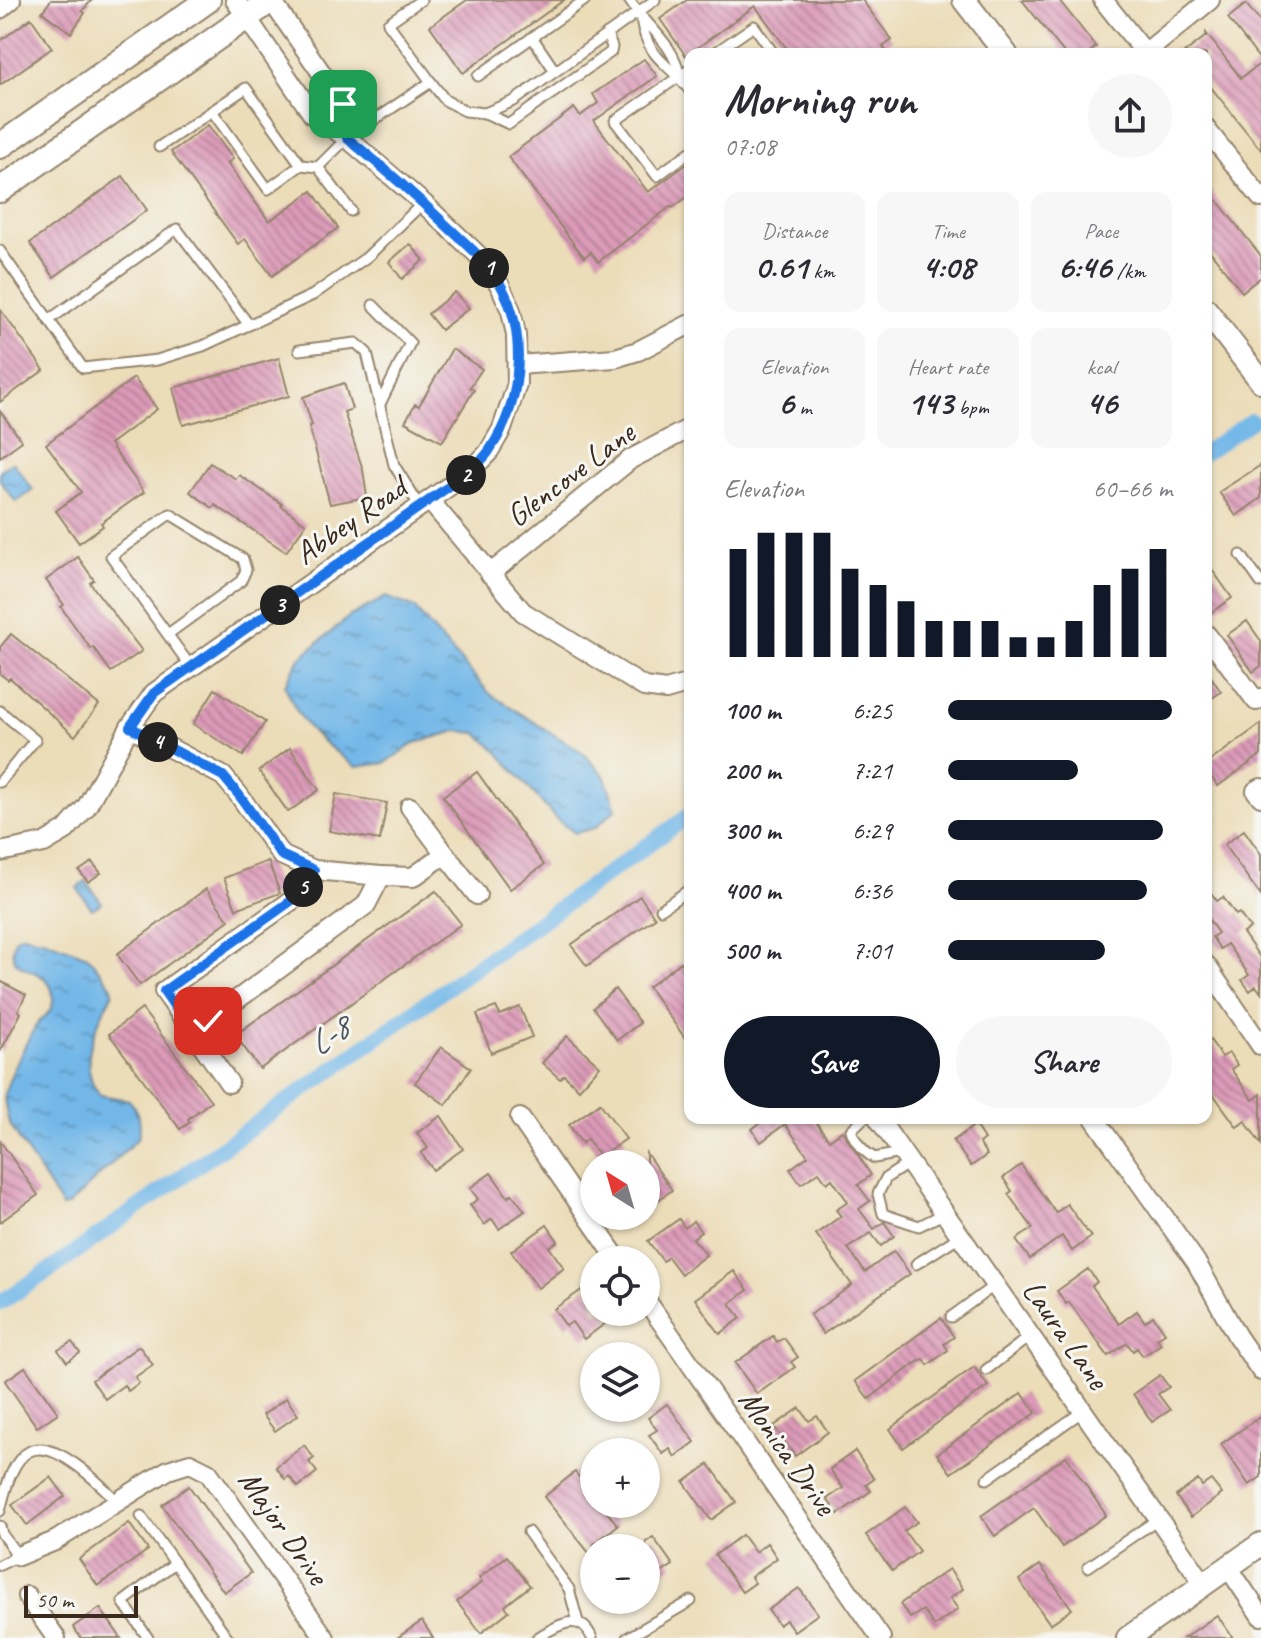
<!DOCTYPE html>
<html lang="en">
<head>
<meta charset="utf-8">
<style>
  :root { --surface:#fff; --page:#f7f7f7; --text:#2b2b33; --muted:#7c7c81; --accent:#111827 }
  body { margin:0; font-family:Caveat,sans-serif; background:var(--page); color:var(--text); height:100vh; display:flex; flex-direction:column; font-size:30px; white-space:nowrap }
  * { box-sizing:border-box; margin:0 }
  p { font-size:26px; color:var(--muted) }
  .icon { flex:none; width:44px; height:44px; fill:none; stroke:currentColor; stroke-width:2; stroke-linecap:round; stroke-linejoin:round }
  .map { position:relative; flex:1; overflow:hidden }
  .panel { position:absolute; left:684px; top:48px; width:528px; height:1076px; display:flex; flex-direction:column; background:var(--surface); border-radius:16px; box-shadow:0 2px 6px #0004 }
  .panel>* { flex:none }
  .needle { width:52px; rotate:323deg }
  .tools { position:absolute; left:580px; top:1150px; display:grid; gap:16px }
  .tools a { display:grid; place-items:center; width:80px; height:80px; border-radius:50%; background:var(--surface); box-shadow:0 2px 6px #0004; font-size:40px }
  .scale { position:absolute; left:24px; bottom:20px; width:114px; box-sizing:border-box; padding-left:8px; border:4px solid #3b2a1e; border-top:0; font-size:22px; line-height:28px; white-space:nowrap; color:#3b2a1e; -webkit-text-stroke:6px #f6f6f2; paint-order:stroke }
  .pin { position:absolute; display:grid; place-items:center; width:68px; height:68px; color:#fff; margin:-34px; border-radius:16px; box-shadow:0 4px 12px #0006 }
  .km { position:absolute; width:40px; height:40px; margin:-20px; border-radius:50%; background:#222; color:#fff; font-size:22px; line-height:40px; text-align:center }
  .round { display:grid; place-items:center; flex:none; width:84px; height:84px; border-radius:42px; background:var(--page) }
  .summary { display:flex; align-items:center; justify-content:space-between; height:136px; padding:0 40px }
  h1 { font-size:44px; font-weight:700; line-height:60px }
  .stats { display:grid; grid-template-columns:repeat(3,1fr); gap:12px; height:136px; padding:8px 40px }
  .stats div { display:grid; align-content:center; border-radius:16px; background:var(--page); text-align:center }
  .stats b { font-size:34px; font-weight:700 }
  .stats small { font-size:22px; font-weight:400 }
  .stats p { font-size:22px }
  .chart { height:224px; padding:16px 40px }
  .chart p { display:flex; justify-content:space-between }
  .chart svg { width:100%; height:144px; margin-top:8px; stroke:var(--accent); stroke-width:6 }
  .cta { display:flex; gap:16px; margin-top:auto; padding:16px 40px }
  .cta a { flex:1; height:92px; border-radius:48px; background:var(--accent); color:#fff; font-size:32px; font-weight:700; line-height:92px; text-align:center }
  .cta a+a { background:var(--page); color:var(--text) }
  ul { padding:0 40px; list-style:none; font-size:26px }
  li { display:grid; grid-template-columns:128px 96px 1fr; align-items:center; height:60px }
  li i { height:20px; border-radius:10px; background:var(--accent) }
  .map>svg:first-child { display:block }
  .water { fill:url(#water-ripples); stroke:#567083; stroke-width:2 }
  .lines { fill:none; stroke-linecap:round; stroke-linejoin:round }
  .canal { stroke:#72b7e8; stroke-width:16 }
  .building { fill:url(#building-back-hatch) }
  .service-casing { stroke:#94846c; stroke-width:13 }
  .minor-casing { stroke:#94846c; stroke-width:22 }
  .tertiary-casing { stroke:#94846c; stroke-width:26 }
  .secondary-casing { stroke:#94846c; stroke-width:28 }
  .service { stroke:#fff; stroke-width:9 }
  .minor { stroke:#fff; stroke-width:18 }
  .tertiary { stroke:#fff; stroke-width:22 }
  .secondary { stroke:#fff; stroke-width:24 }
  .route-casing { stroke:#fff; stroke-width:16 }
  .route { stroke:#1a73e8; stroke-width:10 }
  .labels { text-anchor:middle; stroke-width:6; stroke-linejoin:round; paint-order:stroke }
  .street-label { font-size:32px; fill:#3b2a1e; stroke:#f6f6f2 }
  .water-label { font-size:34px; font-style:italic; fill:#4c545b; stroke:#f6f6f2 }
</style>
</head>
<body>
<div class="map">
<svg width="1261" height="1638" viewBox="0 0 1261 1638">
  <defs>
    <pattern id="water-ripples" width="26" height="14" patternUnits="userSpaceOnUse" patternTransform="scale(2)"><rect width="26" height="14" fill="#72b7e8"/><path d="M2 4q2-2 4 0t4 0M15 11q2-2 4 0t4 0" fill="none" stroke="#5f95bb"/></pattern>
    <pattern id="building-back-hatch" width="6" height="6" patternUnits="userSpaceOnUse" patternTransform="scale(2)"><rect width="6" height="6" fill="#db9ab8"/><path d="M-1 5l2 2M0 0l6 6M5-1l2 2" fill="none" stroke="#b37e95"/></pattern>
  </defs>
  <rect width="100%" height="100%" fill="#f6f6f2"/>
  <filter id="ink" filterUnits="userSpaceOnUse"><feTurbulence type="fractalNoise" baseFrequency=".0125" numOctaves="2"/><feDisplacementMap in="SourceGraphic" scale="16" xChannelSelector="R" yChannelSelector="G"/><feConvolveMatrix kernelMatrix="1 2 1 2 8 2 1 2 1" color-interpolation-filters="sRGB"/></filter>
  <filter id="wash" filterUnits="userSpaceOnUse"><feTurbulence type="fractalNoise" baseFrequency=".006" numOctaves="4" result="noise"/><feDisplacementMap in="SourceGraphic" scale="32" xChannelSelector="R" yChannelSelector="G"/><feGaussianBlur stdDeviation="1.8" result="paint"/><feColorMatrix in="noise" values="0 0 0 0 0 0 0 0 0 0 0 0 0 0 0 0 0 1.4 0 .05"/><feComposite in="paint" operator="in"/></filter>
  <g filter="url(#wash)">
    <rect width="100%" height="100%" fill="#ecddb9"/>
    <g class="water">
      <path d="M13 462 33 490 16 502 0 480V471Z"/>
      <path d="M386 597 413 607 490 694 583 753 604 775 616 809 595 828 575 833 556 819 497 751 477 733 457 731 415 743 385 763 356 767C320 740 301 729 285 685L300 658 350 616Z"/>
      <path d="M86 881 102 903 92 909 77 888Z"/>
      <path d="M22 935 43 939 88 956 112 987 113 992C98 1022 74 1064 100 1095L129 1100C138 1113 143 1121 138 1138L69 1205 62 1207 9 1123C7 1114 3 1102 5 1092 10 1075 25 1045 34 1029 41 1017 54 1014 53 998 53 961 1 980 15 939Z"/>
    </g>
    <g class="lines">
      <g class="canal">
        <path d="M1206 452 1251 421"/>
        <path d="M0 1303 56 1266 690 815"/>
      </g>
    </g>
    <g id="blocks">
      <g class="building">
        <path d="M51 0H92L82 11 85 13 71 33 42 12Z"/>
        <path d="M467 0H564L463 73 430 26Z"/>
        <path d="M687 0H862L892 40 883 47 888 54H791L755 6 686 56 660 19Z"/>
        <path d="M1022 0H1059L1096 47 1087 54H1065Z"/>
        <path d="M1246 4 1261 23V61L1228 18Z"/>
        <path d="M31 18 52 48 0 85V41Z"/>
        <path d="M1206 33 1241 78 1261 63V150L1206 81V54H1183L1206 36Z"/>
        <path d="M644 59 657 76 594 121 648 192 690 162V195L672 208 671 206 598 262 591 252 584 257 508 157 574 108 580 116 598 103 593 94Z"/>
        <path d="M208 125 233 159 227 163 269 221 312 191 338 228 272 276 245 239 238 244 171 152Z"/>
        <path d="M123 176 147 210 54 277 30 243Z"/>
        <path d="M1206 186 1261 256V277L1242 292 1206 246Z"/>
        <path d="M410 244 424 260 402 279 389 262Z"/>
        <path d="M455 292 469 308 441 330 428 314Z"/>
        <path d="M0 309 44 370 0 402Z"/>
        <path d="M452 349 482 369 470 387 474 390 442 442 405 422 415 404 419 406Z"/>
        <path d="M279 358 289 396 183 425 173 388Z"/>
        <path d="M134 378 157 409 110 444 144 492 101 523 103 526 79 543 56 511 81 492 46 444Z"/>
        <path d="M344 383 352 409 344 412 363 470 367 497 330 504 309 426 312 425 303 397Z"/>
        <path d="M0 411 22 441 0 457Z"/>
        <path d="M210 463 236 479 239 475 282 504 281 506 306 524 286 552 215 505 213 508 190 492Z"/>
        <path d="M1261 465V498L1236 516 1219 492Z"/>
        <path d="M78 557 94 580 90 583 142 651 111 672 93 647 91 649 61 607 64 605 46 580Z"/>
        <path d="M1206 561 1232 598 1212 612 1206 604Z"/>
        <path d="M1247 621 1261 641V666L1253 672 1227 635Z"/>
        <path d="M11 634 99 705 75 736 10 678 8 680 0 674V647Z"/>
        <path d="M1206 669 1221 692 1206 702Z"/>
        <path d="M215 689 265 722 243 756 193 724Z"/>
        <path d="M1261 724V755L1218 786 1206 770V764Z"/>
        <path d="M290 748 319 790 288 812 259 771Z"/>
        <path d="M477 772 544 865 510 889 443 796Z"/>
        <path d="M336 794 387 803 380 840 329 831Z"/>
        <path d="M1244 830 1261 854V896L1224 845Z"/>
        <path d="M268 861 280 893 236 909 224 878Z"/>
        <path d="M92 862 101 873 88 882 79 871Z"/>
        <path d="M1206 886 1217 901 1223 897 1236 915 1239 913 1250 928 1243 933 1261 959V993L1256 986 1250 991 1242 980 1249 975 1227 944 1220 949 1212 937 1218 933 1206 916Z"/>
        <path d="M206 889 229 920 140 985 117 954Z"/>
        <path d="M436 891 461 924 260 1069 235 1035Z"/>
        <path d="M640 896 655 918 587 966 571 945Z"/>
        <path d="M681 962 690 974V1045L648 987Z"/>
        <path d="M0 981 26 995 18 1011 21 1013 0 1052Z"/>
        <path d="M615 989 640 1023 617 1040 593 1008Z"/>
        <path d="M496 1007 500 1015 520 1007 532 1037 491 1053 477 1014Z"/>
        <path d="M142 1009 211 1101 188 1119 190 1122 180 1129 109 1034Z"/>
        <path d="M1206 1034 1222 1057 1229 1053 1237 1065 1231 1069 1253 1100 1261 1094V1144L1245 1121 1237 1127 1206 1084Z"/>
        <path d="M567 1036 600 1066 579 1089 564 1075 560 1079 542 1063Z"/>
        <path d="M441 1047 471 1068 446 1105 415 1083Z"/>
        <path d="M600 1103 626 1139 600 1157 587 1139 582 1143 569 1125Z"/>
        <path d="M441 1116 463 1149 433 1170 421 1153 428 1148 417 1133Z"/>
        <path d="M767 1118H813L829 1140 842 1131 871 1175 858 1185 870 1201 859 1209 874 1229 884 1222 894 1236 881 1246 871 1233 848 1248 865 1272 894 1251 910 1274 823 1334 810 1315 852 1285 816 1234 841 1216 836 1210 848 1202 832 1179 827 1183 819 1172 801 1184 790 1169 808 1156 785 1124 761 1142 752 1129Z"/>
        <path d="M975 1125 984 1139 979 1143 987 1155 971 1166 953 1141Z"/>
        <path d="M0 1141 38 1195 0 1222Z"/>
        <path d="M646 1153 672 1190 646 1209Z"/>
        <path d="M1021 1165 1056 1213 1067 1204 1091 1237 1072 1251 1062 1236 1030 1259 1016 1240 1033 1228 1008 1194 1012 1191 1003 1178Z"/>
        <path d="M491 1173 508 1197 512 1194 525 1211 499 1229 492 1219 484 1225 470 1205 478 1199 470 1188Z"/>
        <path d="M679 1219 685 1228 693 1221 701 1232 693 1238 706 1255 681 1274 668 1257 663 1261 648 1241Z"/>
        <path d="M547 1225 558 1241 549 1247 564 1268 538 1288 511 1251Z"/>
        <path d="M1088 1269 1097 1282 1092 1286 1119 1324 1137 1311 1145 1322 1153 1316 1165 1333 1157 1338 1161 1344 1143 1356 1137 1348 1133 1351 1127 1343 1108 1356 1069 1302 1066 1304 1057 1291Z"/>
        <path d="M734 1271 748 1290 730 1303 741 1318 720 1334 695 1299Z"/>
        <path d="M586 1287 594 1297V1312H604L610 1320 584 1339 572 1322 566 1326 554 1309Z"/>
        <path d="M941 1318 954 1337 944 1344 948 1350 928 1365 924 1359 914 1364 869 1399 855 1381Z"/>
        <path d="M773 1336 777 1342 784 1338 798 1357 791 1362 795 1367 757 1394 735 1363Z"/>
        <path d="M72 1342 80 1353 67 1362 58 1350Z"/>
        <path d="M139 1346 153 1365 135 1377 139 1383 128 1391 124 1385 105 1399 92 1380Z"/>
        <path d="M25 1367 58 1413 37 1427 5 1381Z"/>
        <path d="M974 1367 988 1386 903 1448 890 1429Z"/>
        <path d="M1160 1375 1169 1387 1158 1394 1170 1410 1152 1422 1133 1394Z"/>
        <path d="M1022 1393 1036 1413 951 1473 937 1454Z"/>
        <path d="M286 1398 298 1415 275 1431 263 1415Z"/>
        <path d="M667 1404 695 1442 675 1457 670 1449 663 1454 649 1435 657 1430 648 1418Z"/>
        <path d="M800 1408 809 1421 817 1416 828 1432 795 1456 774 1426Z"/>
        <path d="M1261 1416V1477L1249 1485 1221 1444Z"/>
        <path d="M304 1445 314 1458 309 1462 317 1472 298 1487 289 1476 285 1479 276 1467Z"/>
        <path d="M855 1451 874 1479 866 1485 871 1491 838 1514 827 1499 843 1488 830 1469Z"/>
        <path d="M1066 1456 1106 1515 1062 1547 1034 1508 995 1536 981 1516Z"/>
        <path d="M709 1464 736 1502 711 1520 684 1482Z"/>
        <path d="M575 1472 594 1496V1504H600L618 1525 594 1544V1559L544 1497Z"/>
        <path d="M51 1477 65 1496 27 1525 12 1505Z"/>
        <path d="M1198 1480 1202 1486 1211 1480 1222 1494 1191 1517 1176 1496Z"/>
        <path d="M189 1486 251 1573 224 1592 162 1505Z"/>
        <path d="M905 1507 917 1522 904 1531 919 1551 892 1571 866 1535Z"/>
        <path d="M129 1523 148 1550 98 1586 79 1559Z"/>
        <path d="M742 1535 755 1552 767 1543 777 1558 751 1577 755 1583 742 1592 715 1555Z"/>
        <path d="M653 1537 673 1565 646 1583V1542Z"/>
        <path d="M507 1556 530 1586 505 1606 509 1611 481 1633 457 1602 482 1582 479 1578Z"/>
        <path d="M1040 1565 1072 1609 1050 1624 1019 1580Z"/>
        <path d="M949 1569 963 1589 950 1598 958 1609 934 1626 923 1610 910 1618 900 1604Z"/>
        <path d="M799 1588 818 1614 794 1631 786 1620 779 1625 768 1610Z"/>
        <path d="M100 1608 121 1638H81L73 1627Z"/>
        <path d="M1217 1615 1233 1638H1184Z"/>
        <path d="M422 1621 433 1638H397Z"/>
      </g>
    </g>
  </g>
  <g filter="url(#ink)">
    <use href="#blocks" fill-opacity="0" stroke="#94846c" stroke-width="2"/>
    <g class="lines">
      <defs>
        <g id="service">
          <path d="M629 0C645 24 677 47 679 76"/>
          <path d="M641 19C648 61 668 61 690 91"/>
          <path d="M532 37 555 71"/>
          <path d="M713 54 754 26 774 54"/>
          <path d="M690 69 615 121 657 176 690 152"/>
          <path d="M478 76 585 0"/>
          <path d="M431 82 445 100 465 111 485 113 514 101 655 0"/>
          <path d="M212 111 268 189 301 165"/>
          <path d="M485 113 509 124 611 52 612 47 607 34"/>
          <path d="M159 147 246 88 301 165 318 167"/>
          <path d="M351 211 318 167 347 138 431 82 388 23 421 0"/>
          <path d="M0 251 83 368 157 360 203 346 313 295 367 257 423 203"/>
          <path d="M373 305 410 343 380 404"/>
          <path d="M49 320 177 229 249 325"/>
          <path d="M299 350 356 343 367 353 394 465 420 507"/>
          <path d="M1241 555 1261 583"/>
          <path d="M168 634 241 581 246 570 243 559 170 514 111 556 191 667"/>
          <path d="M0 711 35 740 0 782"/>
          <path d="M661 909 690 889"/>
          <path d="M864 1118 851 1130C855 1143 863 1151 874 1158L902 1153"/>
          <path d="M909 1163 886 1178 878 1194 883 1214 919 1226 945 1213"/>
          <path d="M916 1264 960 1236"/>
          <path d="M951 1317 995 1285"/>
          <path d="M986 1370 1030 1336"/>
          <path d="M987 1479 1083 1411"/>
          <path d="M0 1511C5 1492 11 1460 30 1451 56 1439 102 1486 118 1502"/>
          <path d="M141 1516 175 1563"/>
          <path d="M0 1526 2 1534 18 1556 0 1565"/>
          <path d="M528 1532 569 1589 578 1622"/>
          <path d="M1088 1567 1158 1519"/>
          <path d="M148 1638 123 1602 175 1563 228 1638"/>
          <path d="M537 1638C556 1626 580 1610 592 1638"/>
          <path d="M627 1638 691 1601"/>
        </g>
        <g id="minor">
          <path d="M271 0 343 104 347 138"/>
          <path d="M1103 0 1146 54"/>
          <path d="M0 9 11 0"/>
          <path d="M1144 54 1210 0"/>
          <path d="M1206 129 1261 198"/>
          <path d="M518 365 615 358 638 351 690 324"/>
          <path d="M430 501 523 612 644 687 666 690 690 683"/>
          <path d="M490 574 631 459 690 428"/>
          <path d="M1207 635 1256 701 1261 698"/>
          <path d="M130 727 223 776 239 795 281 855 314 870 381 876 366 905 193 1032 164 991 298 896 314 870"/>
          <path d="M1261 788 1256 791 1261 797"/>
          <path d="M410 807 445 854"/>
          <path d="M0 852 44 843 66 830 87 806 130 727 154 693 468 473 488 453 502 429 517 384 516 335 511 311 502 290 491 270 477 254 423 203 347 138 313 115 235 0"/>
          <path d="M381 876 413 877 445 854 477 895"/>
          <path d="M1206 965 1261 1046"/>
          <path d="M193 1032 229 1083"/>
          <path d="M520 1118 618 1260"/>
          <path d="M878 1118 1204 1584"/>
          <path d="M1094 1118 1196 1262 1237 1336 1261 1371"/>
          <path d="M646 1300 881 1638"/>
          <path d="M18 1556 55 1541 168 1470 190 1463 208 1472 325 1638"/>
          <path d="M1228 1567 1261 1616"/>
          <path d="M27 1596 56 1638"/>
        </g>
        <g id="tertiary">
          <path d="M964 0 1006 54"/>
          <path d="M1206 310 1261 381"/>
          <path d="M1128 1638 1261 1544"/>
        </g>
        <g id="secondary">
          <path d="M0 146 208 0"/>
          <path d="M0 190 271 0"/>
        </g>
      </defs>
      <use href="#service" class="service-casing"/>
      <use href="#minor" class="minor-casing"/>
      <use href="#tertiary" class="tertiary-casing"/>
      <use href="#secondary" class="secondary-casing"/>
      <use href="#service" class="service"/>
      <use href="#minor" class="minor"/>
      <use href="#tertiary" class="tertiary"/>
      <use href="#secondary" class="secondary"/>
    </g>
  </g>
  <g class="lines" filter="url(#ink)">
    <defs>
      <path id="route" d="M208 1021 193 1032 164 991 298 896 314 870 281 855 239 795 223 776 130 727 154 693 468 473C475 466 484 459 489 451 525 399 529 323 492 271 480 255 463 241 448 227 416 196 382 166 347 138L343 104"/>
    </defs>
    <use href="#route" class="route-casing"/>
    <use href="#route" class="route"/>
  </g>
  <g class="labels">
    <g class="street-label">
      <text transform="translate(570 474) rotate(-37)" y="11">Glencove Lane</text>
      <text transform="translate(350 520) rotate(-35)" y="11">Abbey Road</text>
      <text transform="translate(1066 1334) rotate(55)" y="11">Laura Lane</text>
      <text transform="translate(788 1452) rotate(55)" y="11">Monica Drive</text>
      <text transform="translate(284 1527) rotate(55)" y="11">Major Drive</text>
    </g>
    <g class="water-label">
      <text transform="translate(328 1035) rotate(-35)" y="12">L-8</text>
    </g>
  </g>
</svg>
<div class="tools">
<a><svg class="needle" viewBox="-14 -14 28 28"><path d="M0-13l5 13h-10z" fill="#e53935"/><path d="M0 13l5-13h-10z" fill="#7c7c81"/></svg></a>
<a><svg class="icon" aria-label="locate" viewBox="0 0 24 24"><circle cx="12" cy="12" r="6"/><path d="M12 2v4M12 18v4M2 12h4M18 12h4"/></svg></a>
<a><svg class="icon" aria-label="layers" viewBox="0 0 24 24"><path d="M12 4l9 5-9 5-9-5zM3 14l9 5 9-5"/></svg></a>
<a>+</a>
<a>−</a>
</div>
<div class="scale">50 m</div>
<div class="pin" style="left:343px;top:104px;background:#1e9e55"><svg class="icon" aria-label="arrive" viewBox="0 0 24 24"><path d="M6 21V4h12l-3 4 3 4H6"/></svg></div>
<div class="pin" style="left:208px;top:1021px;background:#d93025"><svg class="icon" aria-label="check" viewBox="0 0 24 24"><path d="M5 12l5 5 9-10"/></svg></div>
<b class="km" style="left:489px;top:268px">1</b>
<b class="km" style="left:466px;top:475px">2</b>
<b class="km" style="left:280px;top:605px">3</b>
<b class="km" style="left:158px;top:742px">4</b>
<b class="km" style="left:303px;top:887px">5</b>
<section class="panel">
<div class="summary"><div><h1>Morning run</h1><p>07:08</p></div><a class="round"><svg class="icon" aria-label="share" viewBox="0 0 24 24"><path d="M12 15V3M7 8l5-5 5 5M5 13v7h14v-7"/></svg></a></div>
<div class="stats">
<div><p>Distance</p><b>0.61<small> km</small></b></div>
<div><p>Time</p><b>4:08</b></div>
<div><p>Pace</p><b>6:46<small> /km</small></b></div>
</div>
<div class="stats">
<div><p>Elevation</p><b>6<small> m</small></b></div>
<div><p>Heart rate</p><b>143<small> bpm</small></b></div>
<div><p>kcal</p><b>46</b></div>
</div>
<div class="chart"><p><span>Elevation</span>60–66 m</p>
<svg viewBox="0 0 160 44" preserveAspectRatio="none"><path d="M5 44V11M15 44V6M25 44V6M35 44V6M45 44V17M55 44V22M65 44V27M75 44V33M85 44V33M95 44V33M105 44V38M115 44V38M125 44V33M135 44V22M145 44V17M155 44V11"/></svg>
</div>
<ul>
<li><b>100 m</b>6:25<i style="width:100%"></i></li>
<li><b>200 m</b>7:21<i style="width:58%"></i></li>
<li><b>300 m</b>6:29<i style="width:96%"></i></li>
<li><b>400 m</b>6:36<i style="width:89%"></i></li>
<li><b>500 m</b>7:01<i style="width:70%"></i></li>
</ul>
<div class="cta"><a>Save</a><a>Share</a></div>
</section>
</div>
</body>
</html>
